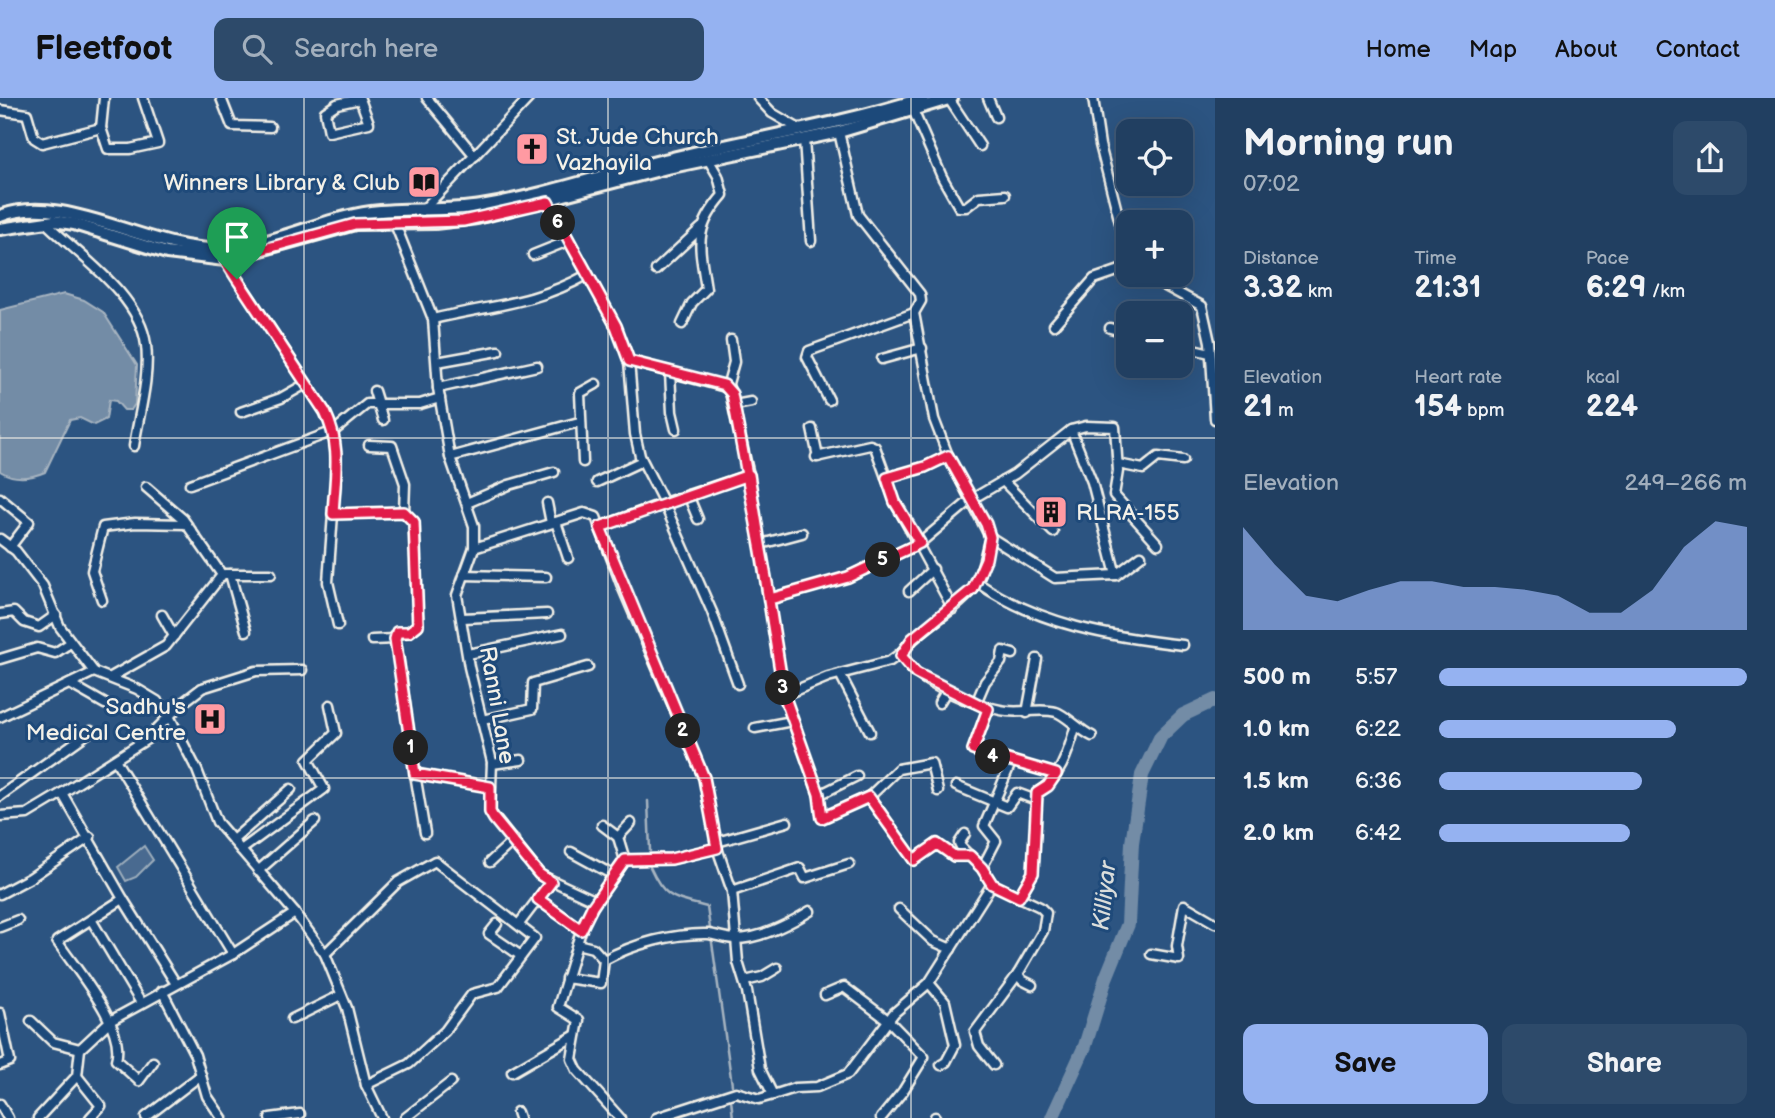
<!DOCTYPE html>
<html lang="en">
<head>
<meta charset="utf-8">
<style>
  :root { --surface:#213f61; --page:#2d4a6a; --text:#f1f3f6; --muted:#a2afbd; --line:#3e5876; --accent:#95b2f1 }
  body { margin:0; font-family:"Balsamiq Sans",sans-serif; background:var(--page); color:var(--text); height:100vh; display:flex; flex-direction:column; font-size:26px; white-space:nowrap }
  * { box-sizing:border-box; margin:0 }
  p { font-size:23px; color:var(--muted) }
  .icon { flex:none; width:38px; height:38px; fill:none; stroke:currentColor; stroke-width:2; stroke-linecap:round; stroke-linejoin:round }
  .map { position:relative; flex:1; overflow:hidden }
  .side { display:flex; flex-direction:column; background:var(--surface); width:560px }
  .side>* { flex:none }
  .buttons { position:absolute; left:1116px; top:21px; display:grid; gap:14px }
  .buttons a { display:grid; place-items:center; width:77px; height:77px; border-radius:14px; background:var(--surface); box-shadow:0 7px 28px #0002,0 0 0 2px var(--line); font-size:35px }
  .pin { position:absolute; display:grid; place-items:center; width:60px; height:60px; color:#fff; margin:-72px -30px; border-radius:50% 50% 50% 0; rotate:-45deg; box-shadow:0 0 7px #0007 }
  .pin .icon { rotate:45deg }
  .km { position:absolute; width:35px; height:35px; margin:-18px; border-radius:50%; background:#222; color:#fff; font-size:19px; line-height:35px; text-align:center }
  .round { display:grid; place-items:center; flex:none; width:74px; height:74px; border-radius:14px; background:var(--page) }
  .head { display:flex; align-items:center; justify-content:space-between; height:119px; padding:0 28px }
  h1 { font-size:38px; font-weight:700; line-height:52px }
  .stats { display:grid; grid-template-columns:repeat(3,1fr); gap:10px; height:119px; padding:7px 28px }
  .stats div { display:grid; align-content:center }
  .stats b { font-size:30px; font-weight:700 }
  .stats small { font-size:19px; font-weight:400 }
  .stats p { font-size:19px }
  .chart { height:196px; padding:14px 28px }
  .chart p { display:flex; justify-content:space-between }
  .chart svg { width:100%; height:126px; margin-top:7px; fill:var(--accent); opacity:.7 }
  .action { display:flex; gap:14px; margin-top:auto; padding:14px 28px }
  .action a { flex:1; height:80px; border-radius:14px; background:var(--accent); color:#111; font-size:28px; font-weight:700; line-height:80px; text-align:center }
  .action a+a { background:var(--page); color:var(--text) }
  ul { padding:0 28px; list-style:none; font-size:23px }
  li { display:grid; grid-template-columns:112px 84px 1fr; align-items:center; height:52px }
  li i { height:18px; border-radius:9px; background:var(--accent) }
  header { display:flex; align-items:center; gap:42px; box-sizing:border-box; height:98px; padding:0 35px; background:var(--accent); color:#111 }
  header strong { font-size:33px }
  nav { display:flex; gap:38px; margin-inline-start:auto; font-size:24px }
  .search { width:490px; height:63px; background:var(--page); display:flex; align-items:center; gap:18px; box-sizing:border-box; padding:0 24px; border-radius:14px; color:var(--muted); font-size:26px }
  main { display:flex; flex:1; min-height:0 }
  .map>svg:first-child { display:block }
  .green { fill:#496b90; stroke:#9eaebc; stroke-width:2 }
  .water { fill:#738ca6; stroke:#a7b4c0; stroke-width:2 }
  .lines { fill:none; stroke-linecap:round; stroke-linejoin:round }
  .stream { stroke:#a7b4c0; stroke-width:2.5 }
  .river { stroke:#738ca6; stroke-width:14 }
  .minor-casing { stroke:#f4f1e8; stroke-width:13 }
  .major-casing { stroke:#f4f1e8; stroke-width:16 }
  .minor { stroke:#1f4a7a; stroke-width:8 }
  .major { stroke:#1f4a7a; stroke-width:10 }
  .route-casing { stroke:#fff; stroke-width:14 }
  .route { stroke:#e11d48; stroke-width:9 }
  .grid { fill:none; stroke:#f4f1e8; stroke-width:2; stroke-opacity:0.55 }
  .labels { text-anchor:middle; stroke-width:6; stroke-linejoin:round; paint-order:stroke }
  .poi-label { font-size:23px; fill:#f4f1e8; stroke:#1f4a7a; text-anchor:start }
  .street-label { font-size:23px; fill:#f4f1e8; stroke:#1f4a7a }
  .water-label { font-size:24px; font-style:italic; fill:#dadddb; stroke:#1f4a7a }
</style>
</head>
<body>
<header>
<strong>Fleetfoot</strong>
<div class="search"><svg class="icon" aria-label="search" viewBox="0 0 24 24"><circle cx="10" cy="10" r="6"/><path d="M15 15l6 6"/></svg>Search here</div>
<nav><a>Home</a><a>Map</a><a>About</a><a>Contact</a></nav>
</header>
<main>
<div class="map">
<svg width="1215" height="1020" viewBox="0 0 1215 1020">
  <rect width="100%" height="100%" fill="#2c5481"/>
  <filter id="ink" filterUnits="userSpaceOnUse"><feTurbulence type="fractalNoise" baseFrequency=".0143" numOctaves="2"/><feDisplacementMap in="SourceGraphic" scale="14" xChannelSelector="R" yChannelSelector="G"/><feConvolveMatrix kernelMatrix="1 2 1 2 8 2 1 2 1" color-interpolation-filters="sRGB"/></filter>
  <g filter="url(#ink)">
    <path class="green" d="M144 748 153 762 136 779 126 783 118 769Z"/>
    <path class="water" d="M64 196 84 202 103 214 137 267 135 306 131 312H124L116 303 109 302 106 321 94 327 80 320 70 322 45 374C31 380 14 382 0 373V212Z"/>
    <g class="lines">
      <g class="stream">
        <path d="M648 703 650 753"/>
        <path d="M650 769C665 802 674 800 707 809L732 987"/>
        <path d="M731 1001 733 1020"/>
      </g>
      <path class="river" d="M1052 1020 1085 948 1106 880 1128 826 1132 745 1142 677 1161 638 1183 617 1215 602"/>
      <defs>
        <g id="minor">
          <path d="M221 0 232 28 270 29"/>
          <path d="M427 0 475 58"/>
          <path d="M758 0 772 15 801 32"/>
          <path d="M988 0 996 19"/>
          <path d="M1093 0 1100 47 1129 160"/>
          <path d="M360 1 369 25 329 34 325 14 337 6Z"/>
          <path d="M949 1 980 48"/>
          <path d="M0 12 27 16 34 40 42 45 101 30"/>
          <path d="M913 12 942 79 959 109H966L979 99 1005 97"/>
          <path d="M101 30 108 51H130L158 45 143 0"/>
          <path d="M101 30 104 0"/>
          <path d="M839 34 858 117 920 196 921 203 914 215 934 321 949 360 990 439 978 485C1039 527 1111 539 1183 547"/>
          <path d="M804 41 811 143"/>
          <path d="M548 104 616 228 629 263 729 290 749 377"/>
          <path d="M422 113 529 0"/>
          <path d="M45 124C78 157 140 197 146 247 150 279 139 316 134 348"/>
          <path d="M395 126 433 221 438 290 450 359 474 428V450L457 497 469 569 492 664 490 714 540 777 596 803 583 826 558 909 579 922 572 961 577 972 620 1020"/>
          <path d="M1181 130H1185"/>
          <path d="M533 157 568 143"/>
          <path d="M225 162 325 314C342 349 335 378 333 416L404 414 414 424 418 527 409 534 395 537 415 676"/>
          <path d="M656 172 701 130"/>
          <path d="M1145 177 1202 208 1210 244 1215 321"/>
          <path d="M433 221C490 207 533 207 587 177"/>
          <path d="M682 226 692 205 706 191C700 148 692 133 723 97L718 78 708 61"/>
          <path d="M1054 227 1094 181 1129 169"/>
          <path d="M1110 230 1129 235"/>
          <path d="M1181 248 1210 255"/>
          <path d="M882 261 922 250"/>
          <path d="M629 263 635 336 640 358 664 405 749 377 784 597 819 697 822 720 869 699 898 671 931 665 938 693"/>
          <path d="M437 264 498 253"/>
          <path d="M670 274 672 314 676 331"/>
          <path d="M727 289 734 264 731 242"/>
          <path d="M438 290 537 268"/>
          <path d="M374 293 383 322"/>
          <path d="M829 302 807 259 809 253 914 215"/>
          <path d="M735 307 751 304"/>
          <path d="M241 314 281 300 304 287"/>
          <path d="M812 331 818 359"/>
          <path d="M1071 332 1092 384 1116 477"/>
          <path d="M369 347 392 348 405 386 404 414"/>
          <path d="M450 359 579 324"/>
          <path d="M816 359 870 347 875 349 895 404 953 511"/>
          <path d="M583 364 580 295 596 286"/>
          <path d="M1118 366 1143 371 1158 359 1183 362"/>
          <path d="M887 380 925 369 948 358"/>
          <path d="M1003 383 1053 434"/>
          <path d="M597 384 642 363"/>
          <path d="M190 386 334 333 367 306H420L440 300"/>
          <path d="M688 397 698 421"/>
          <path d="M0 400 29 424 10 449"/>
          <path d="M467 405 509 387 554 374"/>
          <path d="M547 405 551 425"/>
          <path d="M333 416 328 484 338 527"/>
          <path d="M556 424 568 460"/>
          <path d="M600 429 664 405 712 514 738 586"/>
          <path d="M990 439 1055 480 1116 477 1141 458"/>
          <path d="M0 441 16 453 43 488 60 529 94 574 137 591 157 603 167 614 197 672 217 724 295 815 325 856 347 910 366 987 382 1020"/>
          <path d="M761 446 802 435"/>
          <path d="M474 450 584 415 596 419 621 486 704 680 717 750 732 793 738 864 747 893 760 971 773 997 759 1001 736 994 656 1020"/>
          <path d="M225 476H271"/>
          <path d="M230 476 246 533"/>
          <path d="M464 477 546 479"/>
          <path d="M978 485C957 514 922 527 901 555 909 583 980 610 1007 613 1022 615 1042 610 1056 614 1064 616 1081 633 1092 638"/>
          <path d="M909 493 933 471"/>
          <path d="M770 501 848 479 920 445 972 401 1015 376 1071 332 1086 328 1115 329 1118 373 1114 397 1158 446"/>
          <path d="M102 502 92 473 103 429 135 425 186 426"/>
          <path d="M0 516 14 514 24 524 39 529 56 517"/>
          <path d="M162 517 174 538"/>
          <path d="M463 520 547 516"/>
          <path d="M372 542 395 541"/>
          <path d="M468 556 562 536"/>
          <path d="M0 561 37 550 55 555 70 545"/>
          <path d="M840 576 870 634"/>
          <path d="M111 579 166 548 222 477 183 421 146 389"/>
          <path d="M70 586 105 606"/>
          <path d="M784 597 828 579 890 563 901 555"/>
          <path d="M939 605 947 592"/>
          <path d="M976 605 985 584 1001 564 1003 553 1013 556"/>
          <path d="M988 611 973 652 1056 676"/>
          <path d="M1027 615 1037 561"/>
          <path d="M0 619 94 574"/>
          <path d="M482 622 532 611 533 585 588 569"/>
          <path d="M755 630 792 623"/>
          <path d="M116 663 233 856"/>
          <path d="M492 666 521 662"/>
          <path d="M956 688 1007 709 1017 695 1036 702"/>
          <path d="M819 697 857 678"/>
          <path d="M0 698 91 633"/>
          <path d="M869 699 914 762 937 746 954 758H970"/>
          <path d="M0 718 27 716 62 695"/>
          <path d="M602 727 618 739"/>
          <path d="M425 735 415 676 490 689"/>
          <path d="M965 736 959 745 961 749 982 770"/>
          <path d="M233 742 291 691"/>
          <path d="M717 744 787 724"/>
          <path d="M241 752 324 691 308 662 336 635 330 607"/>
          <path d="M571 754 613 777"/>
          <path d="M625 762 618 739 631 725"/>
          <path d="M490 764 514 742"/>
          <path d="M258 773 315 723"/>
          <path d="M992 786 1040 809 1046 815 1043 833 1018 876 1022 882 1032 887"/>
          <path d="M732 793 800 770 805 780 849 766"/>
          <path d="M0 796 30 780 90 739"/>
          <path d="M1019 799 1033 775 1037 695C1060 681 1068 655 1075 630"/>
          <path d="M123 801 176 886"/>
          <path d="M538 801 581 832"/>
          <path d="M596 803 625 762 672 761 717 750"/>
          <path d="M899 811 933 843 951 851"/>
          <path d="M92 823 141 905"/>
          <path d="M497 826 489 836 521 858"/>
          <path d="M519 826 551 784"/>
          <path d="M0 829 18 822"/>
          <path d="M577 846 593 850 604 862"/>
          <path d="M325 856 398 784 435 763 535 840 498 889 472 896 445 933 409 966 366 987"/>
          <path d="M1151 856 1179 861 1177 848 1184 807 1215 825"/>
          <path d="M566 880 601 885 604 862C633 846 674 835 708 836 717 837 726 841 735 841 760 841 789 826 810 813"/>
          <path d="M745 883 762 879 777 870"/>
          <path d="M929 885 945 904 955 947 946 964 941 967"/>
          <path d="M162 893 195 957 207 998 222 1020"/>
          <path d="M825 897 844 889 889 923 924 959 903 993 881 1020"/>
          <path d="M0 915 10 963 0 967"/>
          <path d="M292 921 341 897"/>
          <path d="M31 923 53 944 80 951"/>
          <path d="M153 964 139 983 116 962C126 928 76 872 57 843L123 801 62 695 147 641 181 606 202 590 256 573 302 572"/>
          <path d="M994 967 979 948 975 934 1018 876"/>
          <path d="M512 974 576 937"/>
          <path d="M77 978 101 1008 90 1020"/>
          <path d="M773 997 795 990 817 989 848 976 894 915 929 885 992 786 982 770 996 743 984 728 1011 665"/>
          <path d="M0 1006 8 1020"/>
          <path d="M517 1014 519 1020"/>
          <path d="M146 1019 201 977"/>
          <path d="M38 1020 77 978 80 951 110 923 233 856 295 815"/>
          <path d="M270 1020 300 1016"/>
          <path d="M405 1020 451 984"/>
          <path d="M935 1020V1019"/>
        </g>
        <g id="major">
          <path d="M0 118C66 92 152 155 222 151 273 148 320 121 371 114 407 109 444 114 481 108 547 97 611 74 676 59 759 39 842 26 923 0"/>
          <path d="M0 131 54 123 74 126 167 155 225 162 355 126 435 125 477 120 667 70 839 34 952 0"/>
        </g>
      </defs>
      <use href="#minor" class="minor-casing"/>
      <use href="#major" class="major-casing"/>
      <use href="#minor" class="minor"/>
      <use href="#major" class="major"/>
    </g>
  </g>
  <g class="lines" filter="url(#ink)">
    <defs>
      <path id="route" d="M237 181 325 314C342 349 335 378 333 416L404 414 414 424 418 527 409 534H397L395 541 415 676 490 689V714L494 721 539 776 551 784 538 801 581 832 592 809 625 762 671 761 717 750 704 680 600 429 749 377 784 597 819 696 822 720 869 699 914 762 937 746 954 758H970L982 770 992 786 1019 799 1033 775 1037 695 1048 688 1056 676 973 652 988 611 916 575 901 558 912 541 973 491 986 461 990 439 986 426 948 358 925 369 887 380 895 404 920 445 848 479 770 501 732 296 724 287 629 263 616 228 548 104 463 123 355 126 225 162 237 181"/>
    </defs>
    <use href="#route" class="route-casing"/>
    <use href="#route" class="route"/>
  </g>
  <path class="grid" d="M304 0V1020M608 0V1020M911 0V1020M0 340H1215M0 680H1215"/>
  <defs>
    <symbol id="church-square" viewBox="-11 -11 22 22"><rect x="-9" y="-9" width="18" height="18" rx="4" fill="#ff9aa2" stroke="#1f4a7a"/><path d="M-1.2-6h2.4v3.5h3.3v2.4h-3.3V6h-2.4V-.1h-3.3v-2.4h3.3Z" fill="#111"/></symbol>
    <symbol id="library-square" viewBox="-11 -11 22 22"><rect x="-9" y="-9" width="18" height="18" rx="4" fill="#ff9aa2" stroke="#1f4a7a"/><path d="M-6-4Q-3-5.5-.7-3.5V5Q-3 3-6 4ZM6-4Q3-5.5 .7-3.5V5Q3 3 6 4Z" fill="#111"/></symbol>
    <symbol id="building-square" viewBox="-11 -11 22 22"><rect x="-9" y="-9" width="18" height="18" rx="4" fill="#ff9aa2" stroke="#1f4a7a"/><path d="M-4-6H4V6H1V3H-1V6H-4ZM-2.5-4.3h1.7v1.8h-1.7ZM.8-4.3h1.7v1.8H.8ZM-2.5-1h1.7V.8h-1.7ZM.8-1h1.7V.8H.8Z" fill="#111"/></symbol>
    <symbol id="hospital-square" viewBox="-11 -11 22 22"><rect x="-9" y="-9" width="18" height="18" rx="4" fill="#ff9aa2" stroke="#1f4a7a"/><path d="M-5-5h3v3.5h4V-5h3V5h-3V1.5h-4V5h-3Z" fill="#111"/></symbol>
  </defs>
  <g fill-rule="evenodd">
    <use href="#church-square" x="513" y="32" width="38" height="38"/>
    <use href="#library-square" x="405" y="65" width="38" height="38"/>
    <use href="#building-square" x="1032" y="395" width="38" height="38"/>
    <use href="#hospital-square" x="191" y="602" width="38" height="38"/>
  </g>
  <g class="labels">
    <g class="poi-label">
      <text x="556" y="46">St. Jude Church<tspan x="556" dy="26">Vazhayila</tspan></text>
      <text x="400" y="92" text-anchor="end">Winners Library &amp; Club</text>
      <text x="1076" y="422">RLRA-155</text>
      <text x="186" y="616" text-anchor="end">Sadhu's<tspan x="186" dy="26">Medical Centre</tspan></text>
    </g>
    <g class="street-label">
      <text transform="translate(498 607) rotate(80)" y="8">Ranni Lane</text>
    </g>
    <g class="water-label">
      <text transform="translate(1104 798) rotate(-84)" y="8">Killiyar</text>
    </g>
  </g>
</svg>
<div class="buttons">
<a><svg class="icon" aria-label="locate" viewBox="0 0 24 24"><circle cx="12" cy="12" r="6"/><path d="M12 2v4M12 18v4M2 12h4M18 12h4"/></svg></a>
<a>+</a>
<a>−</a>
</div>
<div class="pin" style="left:237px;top:181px;background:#1e9e55"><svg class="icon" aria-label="arrive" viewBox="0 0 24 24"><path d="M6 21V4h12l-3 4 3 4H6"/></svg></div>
<b class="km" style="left:411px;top:650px">1</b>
<b class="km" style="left:683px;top:633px">2</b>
<b class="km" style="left:783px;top:590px">3</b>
<b class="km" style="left:993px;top:659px">4</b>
<b class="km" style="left:883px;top:462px">5</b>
<b class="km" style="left:558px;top:125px">6</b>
</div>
<section class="side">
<div class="head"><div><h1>Morning run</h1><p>07:02</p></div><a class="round"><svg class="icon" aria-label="share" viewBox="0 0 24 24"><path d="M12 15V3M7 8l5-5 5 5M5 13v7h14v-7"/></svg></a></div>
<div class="stats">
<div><p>Distance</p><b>3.32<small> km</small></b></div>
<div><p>Time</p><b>21:31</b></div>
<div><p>Pace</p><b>6:29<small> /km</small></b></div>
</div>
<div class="stats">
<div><p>Elevation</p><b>21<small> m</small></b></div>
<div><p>Heart rate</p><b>154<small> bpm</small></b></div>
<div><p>kcal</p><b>224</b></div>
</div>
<div class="chart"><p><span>Elevation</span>249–266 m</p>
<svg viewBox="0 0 160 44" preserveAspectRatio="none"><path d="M0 44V8L10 21L20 32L30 34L40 30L50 27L60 27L70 29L80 29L90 30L100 32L110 38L120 38L130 30L140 15L150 6L160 8V44z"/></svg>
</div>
<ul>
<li><b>500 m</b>5:57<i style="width:100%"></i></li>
<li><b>1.0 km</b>6:22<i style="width:77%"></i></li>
<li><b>1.5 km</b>6:36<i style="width:66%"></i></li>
<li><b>2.0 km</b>6:42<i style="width:62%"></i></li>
</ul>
<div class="action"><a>Save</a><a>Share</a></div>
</section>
</main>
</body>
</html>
